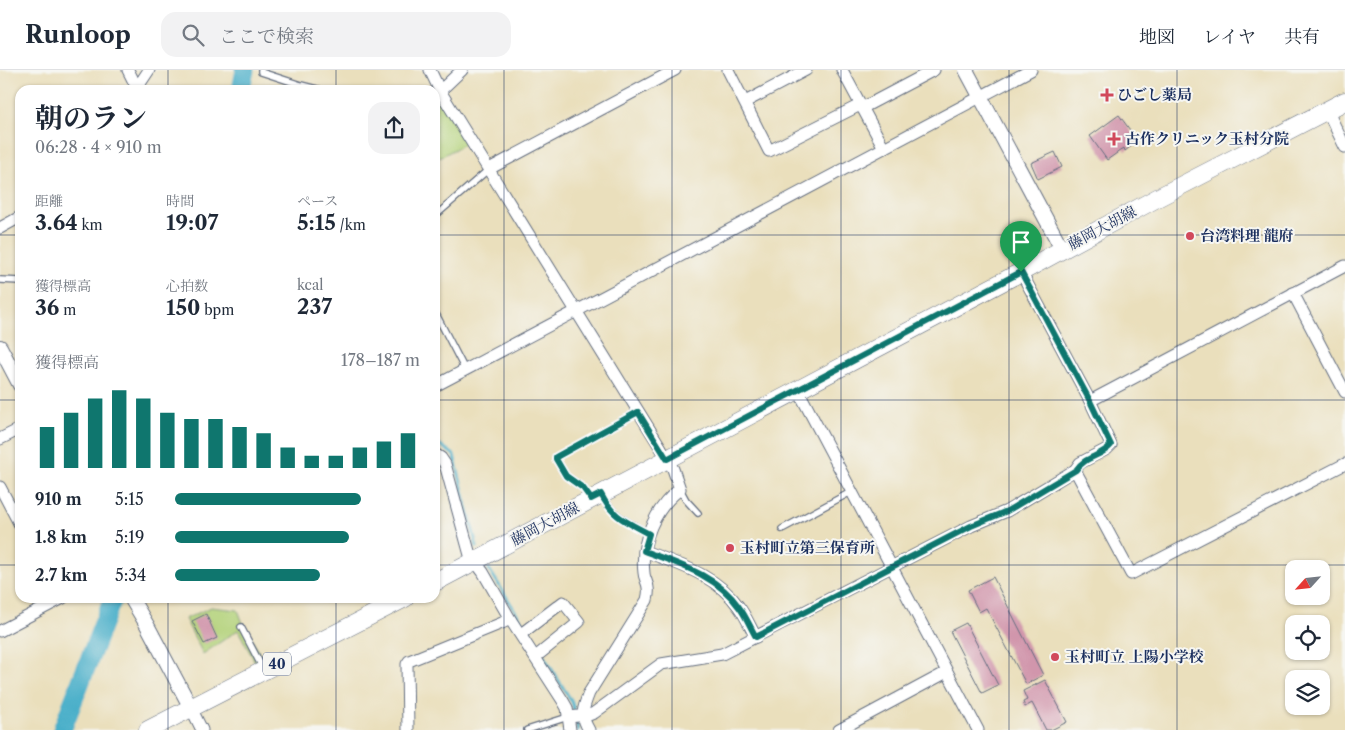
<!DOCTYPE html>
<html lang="ja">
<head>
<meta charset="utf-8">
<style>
  :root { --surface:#fff; --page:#f2f2f3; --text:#1f2937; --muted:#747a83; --line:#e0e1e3; --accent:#0f766e }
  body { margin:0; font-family:"Libre Caslon Text","Noto Serif JP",serif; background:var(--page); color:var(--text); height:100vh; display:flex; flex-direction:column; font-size:19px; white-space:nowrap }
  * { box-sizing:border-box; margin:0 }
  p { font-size:16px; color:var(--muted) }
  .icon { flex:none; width:28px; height:28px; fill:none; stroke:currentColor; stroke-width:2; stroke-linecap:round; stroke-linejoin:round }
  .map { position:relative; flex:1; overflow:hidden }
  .side { position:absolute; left:15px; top:15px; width:425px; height:518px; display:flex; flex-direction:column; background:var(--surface); border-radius:15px; box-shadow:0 1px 4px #0004 }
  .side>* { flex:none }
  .needle { width:32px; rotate:243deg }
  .fabs { position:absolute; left:1285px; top:490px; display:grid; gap:10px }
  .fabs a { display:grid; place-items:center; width:45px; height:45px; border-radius:10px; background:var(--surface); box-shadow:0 1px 4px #0004; font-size:25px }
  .pin { position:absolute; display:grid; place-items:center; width:42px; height:42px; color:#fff; margin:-51px -21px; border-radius:50% 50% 50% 0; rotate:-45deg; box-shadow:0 0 5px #0007 }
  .pin .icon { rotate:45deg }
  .round { display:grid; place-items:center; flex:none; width:52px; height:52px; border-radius:15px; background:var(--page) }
  .headline { display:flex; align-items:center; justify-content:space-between; height:85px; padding:0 20px }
  h1 { font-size:28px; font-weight:700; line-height:38px }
  .metrics { display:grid; grid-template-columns:repeat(3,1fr); gap:8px; height:85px; padding:5px 20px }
  .metrics div { display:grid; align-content:center }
  .metrics b { font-size:21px; font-weight:700 }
  .metrics small { font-size:14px; font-weight:400 }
  .metrics p { font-size:14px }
  .chart { height:140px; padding:10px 20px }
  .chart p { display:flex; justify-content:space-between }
  .chart svg { width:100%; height:90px; margin-top:5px; stroke:var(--accent); stroke-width:6 }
  ul { padding:0 20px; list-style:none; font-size:16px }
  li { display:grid; grid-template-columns:80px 60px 1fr; align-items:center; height:38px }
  li i { height:12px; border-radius:6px; background:var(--accent) }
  header { display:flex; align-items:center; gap:30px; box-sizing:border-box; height:70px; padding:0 25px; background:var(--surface); border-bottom:1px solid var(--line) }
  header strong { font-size:24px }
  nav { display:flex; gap:28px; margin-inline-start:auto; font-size:18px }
  .search { width:350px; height:45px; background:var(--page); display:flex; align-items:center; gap:12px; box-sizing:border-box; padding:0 18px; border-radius:15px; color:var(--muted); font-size:19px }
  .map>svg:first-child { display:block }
  .green { fill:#b2d178; stroke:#66806b }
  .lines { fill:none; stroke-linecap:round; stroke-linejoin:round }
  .stream { stroke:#49afc9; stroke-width:3 }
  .river { stroke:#49afc9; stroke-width:19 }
  .building { fill:#d196ac }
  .service-casing { stroke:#636d7f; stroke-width:8 }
  .minor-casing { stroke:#636d7f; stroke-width:13 }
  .tertiary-casing { stroke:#636d7f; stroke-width:16 }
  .primary-casing { stroke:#636d7f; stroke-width:19 }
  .service { stroke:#fff; stroke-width:5.5 }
  .minor { stroke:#fff; stroke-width:11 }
  .tertiary { stroke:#fff; stroke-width:14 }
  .primary { stroke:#fff; stroke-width:18 }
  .route-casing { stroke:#fff; stroke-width:10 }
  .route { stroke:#0f766e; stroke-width:6 }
  .grid { fill:none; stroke:#1b2f5e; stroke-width:1; stroke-opacity:0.55 }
  .poi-dot { fill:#d1495b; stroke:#f6f6f2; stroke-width:2 }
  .labels { text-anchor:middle; stroke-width:4; stroke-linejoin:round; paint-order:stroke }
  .shield { fill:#f6f6f2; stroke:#5d6b8a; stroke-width:1 }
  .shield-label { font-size:14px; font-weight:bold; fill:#1b2f5e }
  .poi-label { font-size:15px; font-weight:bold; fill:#1b2f5e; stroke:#f6f6f2; text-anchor:start }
  .street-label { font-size:15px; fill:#1b2f5e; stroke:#f6f6f2 }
</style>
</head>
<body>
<header>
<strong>Runloop</strong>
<div class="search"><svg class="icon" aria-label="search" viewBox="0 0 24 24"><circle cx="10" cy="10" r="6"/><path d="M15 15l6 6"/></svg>ここで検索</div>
<nav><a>地図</a><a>レイヤ</a><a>共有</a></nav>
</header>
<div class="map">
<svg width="1345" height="660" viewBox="0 0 1345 660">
  <rect width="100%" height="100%" fill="#f6f6f2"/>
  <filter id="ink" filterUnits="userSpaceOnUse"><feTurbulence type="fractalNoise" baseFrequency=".02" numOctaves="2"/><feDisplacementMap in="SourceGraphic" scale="10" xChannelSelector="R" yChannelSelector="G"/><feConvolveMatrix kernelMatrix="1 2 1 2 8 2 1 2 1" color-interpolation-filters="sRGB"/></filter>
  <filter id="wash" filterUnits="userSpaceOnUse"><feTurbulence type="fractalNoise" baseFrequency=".0096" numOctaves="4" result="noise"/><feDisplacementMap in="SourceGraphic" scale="20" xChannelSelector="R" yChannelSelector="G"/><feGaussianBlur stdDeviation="1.12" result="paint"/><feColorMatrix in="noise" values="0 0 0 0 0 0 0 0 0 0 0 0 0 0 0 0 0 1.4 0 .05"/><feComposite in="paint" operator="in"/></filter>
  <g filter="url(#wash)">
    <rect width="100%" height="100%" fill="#eadfbc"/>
    <g class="green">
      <path d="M436 29 440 30 466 73 435 90V30Z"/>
      <path d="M211 537 238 540 244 556 262 588 255 592 238 560 203 584 185 549Z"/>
    </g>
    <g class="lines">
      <g class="stream">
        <path d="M435 371 454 385 477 477"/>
        <path d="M489 499 539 579"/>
        <path d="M543 585 572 632 578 660"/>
      </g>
      <g class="river">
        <path d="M241 20 245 0"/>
        <path d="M62 660 113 528"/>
      </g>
    </g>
    <g id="blocks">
      <g class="building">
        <path d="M1119 45 1138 71 1125 81 1124 78 1107 90 1090 66Z"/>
        <path d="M1055 82 1062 97 1038 109 1031 93Z"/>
        <path d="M993 507 1043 605 1026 614 986 538 979 542 968 520Z"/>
        <path d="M206 544 217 568 204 574 192 551Z"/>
        <path d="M966 553 998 615 982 623 950 561Z"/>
        <path d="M1045 610 1067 652 1051 660H1046L1032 633 1025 637 1023 632 1027 630 1023 621Z"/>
      </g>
    </g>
  </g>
  <g filter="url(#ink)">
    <use href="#blocks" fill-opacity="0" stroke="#636d7f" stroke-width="1"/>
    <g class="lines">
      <defs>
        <g id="service">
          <path d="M261 0V2L301 15 321 20"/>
          <path d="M346 20H350"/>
          <path d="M435 146 489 99"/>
          <path d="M0 210 20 211"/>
          <path d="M435 242 465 300"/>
          <path d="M680 419 686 430 698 443"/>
          <path d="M590 427 583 418 566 406 556 389V387L638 342"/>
          <path d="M603 427C612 446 631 454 649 464"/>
          <path d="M782 459 851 422"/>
          <path d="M241 557 263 599"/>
          <path d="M527 660 568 647"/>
        </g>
        <g id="minor">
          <path d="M128 0 137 18"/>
          <path d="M430 0 440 21 661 378 673 399 680 419C655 438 640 472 644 503 644 508 648 513 648 518 649 522 648 526 647 530L589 623C583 638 580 645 589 660"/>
          <path d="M728 0 769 81 860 35"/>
          <path d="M842 0 884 78"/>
          <path d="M137 18 149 0"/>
          <path d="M440 21 462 0"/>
          <path d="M745 32 806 0"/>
          <path d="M862 38 934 0"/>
          <path d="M1327 40 1345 77"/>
          <path d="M489 99 675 0"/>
          <path d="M0 158 20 147"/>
          <path d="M1293 223 1345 322"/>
          <path d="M435 316 1031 0"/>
          <path d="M798 320 978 660"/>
          <path d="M1090 331 1345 196"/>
          <path d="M0 369 20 359"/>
          <path d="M435 384 441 388 445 394 470 485 483 502 510 549 563 631 567 638 570 660"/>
          <path d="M1075 400 1131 504 1345 394"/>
          <path d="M0 417 20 455"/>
          <path d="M644 481C678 494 717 505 739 537 746 546 750 557 756 567"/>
          <path d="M0 561 63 528"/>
          <path d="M521 564 563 532 579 552 538 585H534"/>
          <path d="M191 638 202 660"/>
          <path d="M568 647 589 645 594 643 661 594 722 584 971 456 1007 441 1075 400 1080 393 1107 379 1111 375 1090 331 1021 202"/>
          <path d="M408 660 407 594 409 591 502 553 510 549"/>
          <path d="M839 660 947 602"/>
        </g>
        <g id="tertiary">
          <path d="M966 0 1062 179"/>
          <path d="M0 277 20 315"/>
          <path d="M131 528 147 555 191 638"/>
        </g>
        <g id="primary">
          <path d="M435 512 1021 202 1159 127 1345 31"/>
          <path d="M148 660 405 528"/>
        </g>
      </defs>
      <use href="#service" class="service-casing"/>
      <use href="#minor" class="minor-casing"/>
      <use href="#tertiary" class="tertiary-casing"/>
      <use href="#primary" class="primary-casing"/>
      <use href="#service" class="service"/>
      <use href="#minor" class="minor"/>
      <use href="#tertiary" class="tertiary"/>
      <use href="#primary" class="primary"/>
    </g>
  </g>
  <g class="lines" filter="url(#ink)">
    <defs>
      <path id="route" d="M1021 202 1090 331 1111 375C1101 387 1085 386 1076 400L1007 441 971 456 756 567C750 557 746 546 739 537 717 505 678 494 644 481L649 464C627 452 612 447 601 424L591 429 583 418 566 406 556 389V387L638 342 667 389Z"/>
    </defs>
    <use href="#route" class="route-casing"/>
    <use href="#route" class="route"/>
  </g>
  <path class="grid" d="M168 0V20M336 0V20M504 0V660M672 0V660M841 0V660M1009 0V660M1177 0V660M0 165H20M435 165H1345M0 330H20M435 330H1345M0 495H20M435 495H1345M168 528V660M336 528V660"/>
  <g class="poi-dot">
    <path d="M1104.5 17.5h5v5h5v5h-5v5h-5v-5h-5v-5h5z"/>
    <path d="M1111.5 61.5h5v5h5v5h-5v5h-5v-5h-5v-5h5z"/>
    <circle cx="1190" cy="166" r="5"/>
    <circle cx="730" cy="478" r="5"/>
    <circle cx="1055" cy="587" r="5"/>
  </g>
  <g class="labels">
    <rect class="shield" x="263" y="582.5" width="28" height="23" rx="4"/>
    <g class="shield-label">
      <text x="277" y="599">40</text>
    </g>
    <g class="poi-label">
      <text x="1117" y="30">ひごし薬局</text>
      <text x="1125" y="74">古作クリニック玉村分院</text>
      <text x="1200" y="171">台湾料理 龍府</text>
      <text x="740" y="483">玉村町立第三保育所</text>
      <text x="1065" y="592">玉村町立 上陽小学校</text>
    </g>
    <g class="street-label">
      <text transform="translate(1102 158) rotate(-28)" y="5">藤岡大胡線</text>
      <text transform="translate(545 454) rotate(-28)" y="5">藤岡大胡線</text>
    </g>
  </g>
</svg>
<div class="fabs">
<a><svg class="needle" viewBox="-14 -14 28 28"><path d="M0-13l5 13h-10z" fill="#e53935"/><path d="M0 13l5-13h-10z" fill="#747a83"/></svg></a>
<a><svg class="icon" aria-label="locate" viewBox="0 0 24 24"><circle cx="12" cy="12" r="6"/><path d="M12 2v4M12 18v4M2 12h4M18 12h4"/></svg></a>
<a><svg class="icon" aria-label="layers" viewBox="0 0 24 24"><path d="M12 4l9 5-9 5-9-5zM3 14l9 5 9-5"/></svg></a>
</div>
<div class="pin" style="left:1021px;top:202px;background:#1e9e55"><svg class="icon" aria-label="arrive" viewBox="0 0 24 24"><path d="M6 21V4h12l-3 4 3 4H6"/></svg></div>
<section class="side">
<div class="headline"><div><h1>朝のラン</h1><p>06:28 · 4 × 910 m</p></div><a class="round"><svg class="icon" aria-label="share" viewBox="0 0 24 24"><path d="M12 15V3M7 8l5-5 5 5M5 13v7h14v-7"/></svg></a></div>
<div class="metrics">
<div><p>距離</p><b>3.64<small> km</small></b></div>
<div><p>時間</p><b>19:07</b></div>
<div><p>ペース</p><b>5:15<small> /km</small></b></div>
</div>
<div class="metrics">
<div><p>獲得標高</p><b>36<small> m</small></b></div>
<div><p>心拍数</p><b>150<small> bpm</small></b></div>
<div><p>kcal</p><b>237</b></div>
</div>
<div class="chart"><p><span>獲得標高</span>178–187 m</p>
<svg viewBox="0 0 160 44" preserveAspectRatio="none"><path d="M5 44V24M15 44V17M25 44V10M35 44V6M45 44V10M55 44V17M65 44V20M75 44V20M85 44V24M95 44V27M105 44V34M115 44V38M125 44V38M135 44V34M145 44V31M155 44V27"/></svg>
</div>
<ul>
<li><b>910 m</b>5:15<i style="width:76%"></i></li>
<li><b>1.8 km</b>5:19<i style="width:71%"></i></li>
<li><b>2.7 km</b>5:34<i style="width:59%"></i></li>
</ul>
</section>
</div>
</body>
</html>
